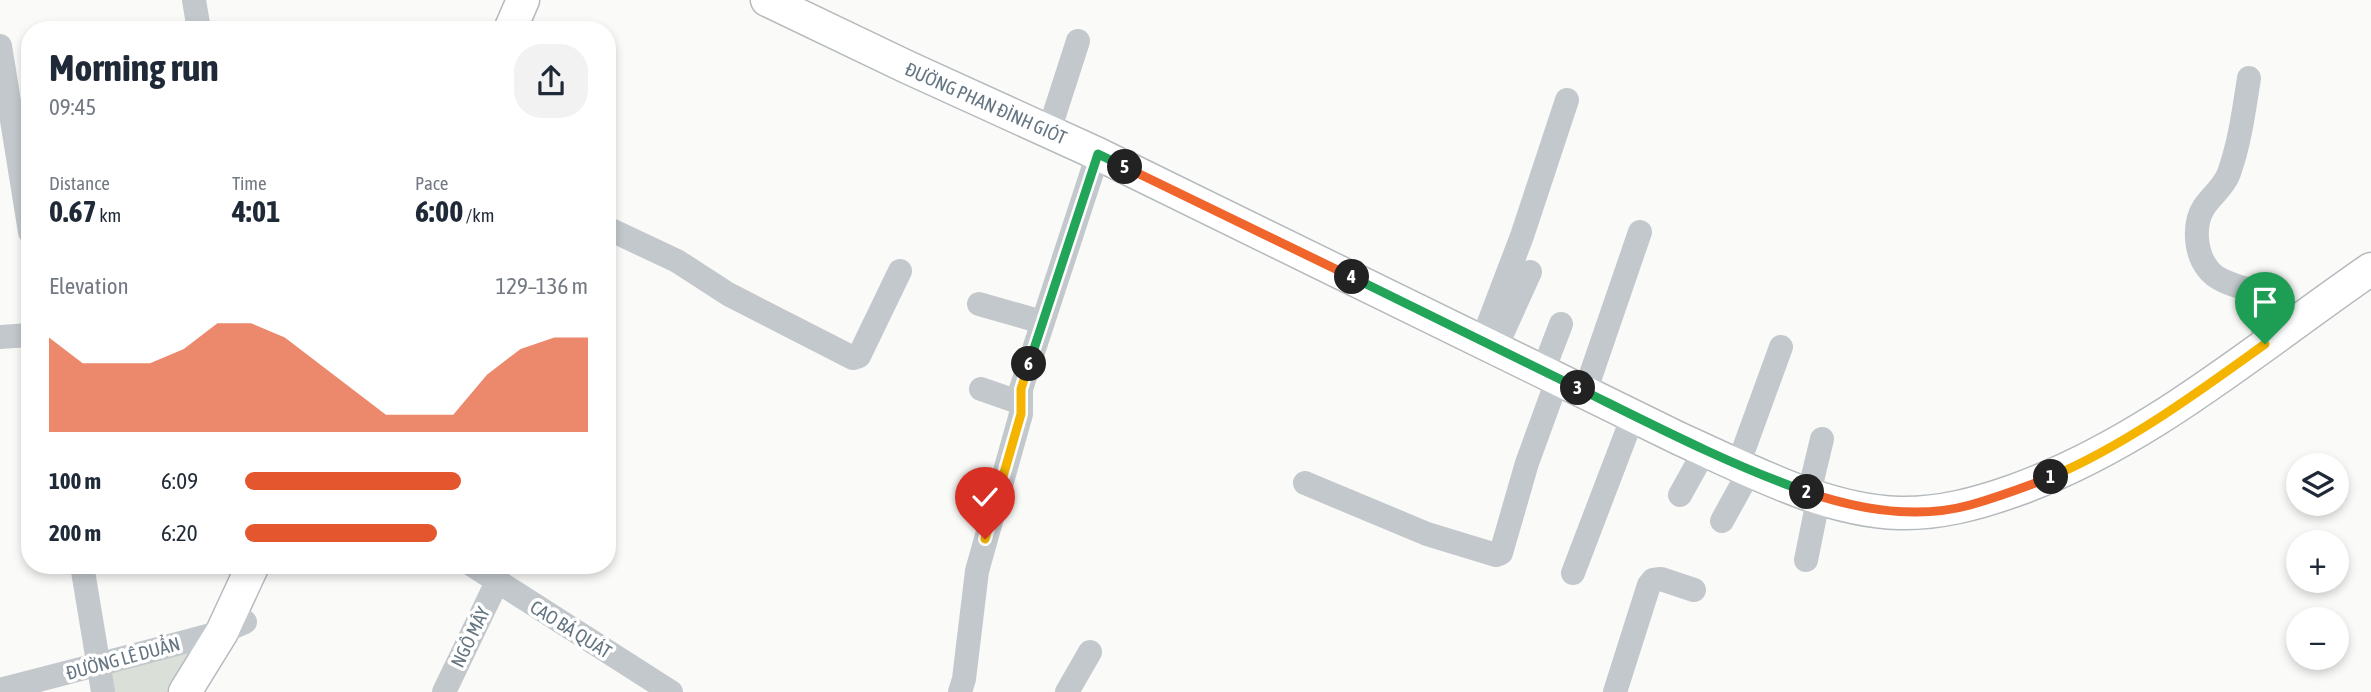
<!DOCTYPE html>
<html lang="en">
<head>
<meta charset="utf-8">
<style>
  :root { --surface:#fff; --page:#f2f2f3; --text:#1f2937; --muted:#747a83; --accent:#e4572e }
  body { margin:0; font-family:"Asap Condensed",sans-serif; background:var(--page); color:var(--text); height:100vh; display:flex; flex-direction:column; font-size:26px; white-space:nowrap }
  * { box-sizing:border-box; margin:0 }
  p { font-size:23px; color:var(--muted) }
  .icon { flex:none; width:38px; height:38px; fill:none; stroke:currentColor; stroke-width:2; stroke-linecap:round; stroke-linejoin:round }
  .map { position:relative; flex:1; overflow:hidden }
  .sheet { position:absolute; left:21px; top:21px; width:595px; height:553px; display:flex; flex-direction:column; background:var(--surface); border-radius:28px; box-shadow:0 4px 10px #0003 }
  .sheet>* { flex:none }
  .controls { position:absolute; left:2286px; top:453px; display:grid; gap:14px }
  .controls a { display:grid; place-items:center; width:63px; height:63px; border-radius:50%; background:var(--surface); box-shadow:0 4px 10px #0003; font-size:35px }
  .pin { position:absolute; display:grid; place-items:center; width:60px; height:60px; color:#fff; margin:-72px -30px; border-radius:50% 50% 50% 0; rotate:-45deg; box-shadow:0 0 7px #0007 }
  .pin .icon { rotate:45deg }
  .km { position:absolute; width:35px; height:35px; margin:-18px; border-radius:50%; background:#222; color:#fff; font-size:19px; line-height:35px; text-align:center }
  .round { display:grid; place-items:center; flex:none; width:74px; height:74px; border-radius:28px; background:var(--page) }
  .head { display:flex; align-items:center; justify-content:space-between; height:119px; padding:0 28px }
  h1 { font-size:38px; font-weight:700; line-height:52px }
  .metrics { display:grid; grid-template-columns:repeat(3,1fr); gap:10px; height:119px; padding:7px 28px }
  .metrics div { display:grid; align-content:center }
  .metrics b { font-size:30px; font-weight:700 }
  .metrics small { font-size:19px; font-weight:400 }
  .metrics p { font-size:19px }
  .chart { height:196px; padding:14px 28px }
  .chart p { display:flex; justify-content:space-between }
  .chart svg { width:100%; height:126px; margin-top:7px; fill:var(--accent); opacity:.7 }
  ul { padding:0 28px; list-style:none; font-size:23px }
  li { display:grid; grid-template-columns:112px 84px 1fr; align-items:center; height:52px }
  li i { height:18px; border-radius:9px; background:var(--accent) }
  .map>svg:first-child { display:block }
  .green { fill:#dadfd7 }
  .lines { fill:none; stroke-linecap:round; stroke-linejoin:round }
  .major-casing { stroke:#b5babe; stroke-width:35 }
  .minor { stroke:#c3c8cc; stroke-width:24 }
  .major { stroke:#fff; stroke-width:32 }
  .split-1-casing { stroke:#fff; stroke-width:14 }
  .split-2-casing { stroke:#fff; stroke-width:14 }
  .split-3-casing { stroke:#fff; stroke-width:14 }
  .split-4-casing { stroke:#fff; stroke-width:14 }
  .split-5-casing { stroke:#fff; stroke-width:14 }
  .split-6-casing { stroke:#fff; stroke-width:14 }
  .split-7-casing { stroke:#fff; stroke-width:14 }
  .split-1 { stroke:#f5b400; stroke-width:9 }
  .split-2 { stroke:#f0652b; stroke-width:9 }
  .split-3 { stroke:#22a559; stroke-width:9 }
  .split-4 { stroke:#22a559; stroke-width:9 }
  .split-5 { stroke:#f0652b; stroke-width:9 }
  .split-6 { stroke:#22a559; stroke-width:9 }
  .split-7 { stroke:#f5b400; stroke-width:9 }
  .labels { text-anchor:middle; stroke-width:7; stroke-linejoin:round; paint-order:stroke }
  .street-label { font-size:19px; fill:#657683; stroke:#fff }
</style>
</head>
<body>
<div class="map">
<svg width="2371" height="692" viewBox="0 0 2371 692">
  <rect width="100%" height="100%" fill="#fafaf8"/>
  <path class="green" d="M203 646 174 692H110L107 667Z"/>
  <g class="lines">
    <defs>
      <g id="major">
        <path d="M767 0 907 67 1098 154 1680 439C1747 469 1825 511 1899 513 1939 514 1976 504 2013 491 2146 444 2256 348 2371 269"/>
        <path d="M510 30 523 0"/>
        <path d="M185 692 222 632 253 565"/>
      </g>
    </defs>
    <use href="#major" class="major-casing"/>
    <g class="minor">
      <path d="M194 0 199 30"/>
      <path d="M0 46 30 232"/>
      <path d="M2249 78C2244 110 2240 142 2229 173 2224 187 2212 195 2204 207 2193 224 2195 253 2208 269 2217 282 2241 287 2256 292L2259 296 2265 344"/>
      <path d="M1049 131 1078 41"/>
      <path d="M607 228 677 261 728 294 853 358 859 356 900 271"/>
      <path d="M979 304 1042 322"/>
      <path d="M0 337 30 335"/>
      <path d="M1482 341 1522 236 1567 100"/>
      <path d="M1496 347 1530 272"/>
      <path d="M1543 371 1561 324"/>
      <path d="M981 389 1021 403"/>
      <path d="M1585 392 1640 232"/>
      <path d="M1738 465 1781 347"/>
      <path d="M1305 483 1427 534 1496 555 1501 553 1527 463 1558 378"/>
      <path d="M1809 493 1822 439"/>
      <path d="M1680 495 1705 450"/>
      <path d="M1722 521 1750 470"/>
      <path d="M1806 560 1819 496"/>
      <path d="M82 565 103 692"/>
      <path d="M472 565 671 692"/>
      <path d="M1573 573 1633 416"/>
      <path d="M0 690 154 650 222 632 245 622"/>
      <path d="M444 692 497 582"/>
      <path d="M960 692 964 679 977 571 1021 414V389L1098 154"/>
      <path d="M1067 692 1090 652"/>
      <path d="M1615 692 1649 585 1653 580 1661 579 1694 590"/>
    </g>
    <use href="#major" class="major"/>
  </g>
  <g class="lines">
    <defs>
      <path id="split-1" d="M2051 477C2128 444 2198 392 2265 344"/>
      <path id="split-2" d="M1807 492C1860 510 1916 520 1970 505 1998 497 2025 487 2051 477"/>
      <path id="split-3" d="M1578 388C1653 425 1728 464 1807 492"/>
      <path id="split-4" d="M1352 277 1578 388"/>
      <path id="split-5" d="M1125 167 1352 277"/>
      <path id="split-6" d="M1029 364 1098 154 1125 167"/>
      <path id="split-7" d="M985 539 1021 414V389L1029 364"/>
    </defs>
    <use href="#split-1" class="split-1-casing"/>
    <use href="#split-2" class="split-2-casing"/>
    <use href="#split-3" class="split-3-casing"/>
    <use href="#split-4" class="split-4-casing"/>
    <use href="#split-5" class="split-5-casing"/>
    <use href="#split-6" class="split-6-casing"/>
    <use href="#split-7" class="split-7-casing"/>
    <use href="#split-1" class="split-1"/>
    <use href="#split-2" class="split-2"/>
    <use href="#split-3" class="split-3"/>
    <use href="#split-4" class="split-4"/>
    <use href="#split-5" class="split-5"/>
    <use href="#split-6" class="split-6"/>
    <use href="#split-7" class="split-7"/>
  </g>
  <g class="labels">
    <g class="street-label">
      <text transform="translate(986 103) rotate(24)" y="7">ĐƯỜNG PHAN ĐÌNH GIÓT</text>
      <text transform="translate(571 629) rotate(32)" y="7">CAO BÁ QUÁT</text>
      <text transform="translate(470 637) rotate(-64)" y="7">NGÔ MÂY</text>
      <text transform="translate(123 658) rotate(-15)" y="7">ĐƯỜNG LÊ DUẨN</text>
    </g>
  </g>
</svg>
<div class="controls">
<a><svg class="icon" aria-label="layers" viewBox="0 0 24 24"><path d="M12 4l9 5-9 5-9-5zM3 14l9 5 9-5"/></svg></a>
<a>+</a>
<a>−</a>
</div>
<div class="pin" style="left:2265px;top:344px;background:#1e9e55"><svg class="icon" aria-label="arrive" viewBox="0 0 24 24"><path d="M6 21V4h12l-3 4 3 4H6"/></svg></div>
<div class="pin" style="left:985px;top:539px;background:#d93025"><svg class="icon" aria-label="check" viewBox="0 0 24 24"><path d="M5 12l5 5 9-10"/></svg></div>
<b class="km" style="left:2051px;top:477px">1</b>
<b class="km" style="left:1807px;top:492px">2</b>
<b class="km" style="left:1578px;top:388px">3</b>
<b class="km" style="left:1352px;top:277px">4</b>
<b class="km" style="left:1125px;top:167px">5</b>
<b class="km" style="left:1029px;top:364px">6</b>
<section class="sheet">
<div class="head"><div><h1>Morning run</h1><p>09:45</p></div><a class="round"><svg class="icon" aria-label="share" viewBox="0 0 24 24"><path d="M12 15V3M7 8l5-5 5 5M5 13v7h14v-7"/></svg></a></div>
<div class="metrics">
<div><p>Distance</p><b>0.67<small> km</small></b></div>
<div><p>Time</p><b>4:01</b></div>
<div><p>Pace</p><b>6:00<small> /km</small></b></div>
</div>
<div class="chart"><p><span>Elevation</span>129–136 m</p>
<svg viewBox="0 0 160 44" preserveAspectRatio="none"><path d="M0 44V11L10 20L20 20L30 20L40 15L50 6L60 6L70 11L80 20L90 29L100 38L110 38L120 38L130 24L140 15L150 11L160 11V44z"/></svg>
</div>
<ul>
<li><b>100 m</b>6:09<i style="width:63%"></i></li>
<li><b>200 m</b>6:20<i style="width:56%"></i></li>
</ul>
</section>
</div>
</body>
</html>
